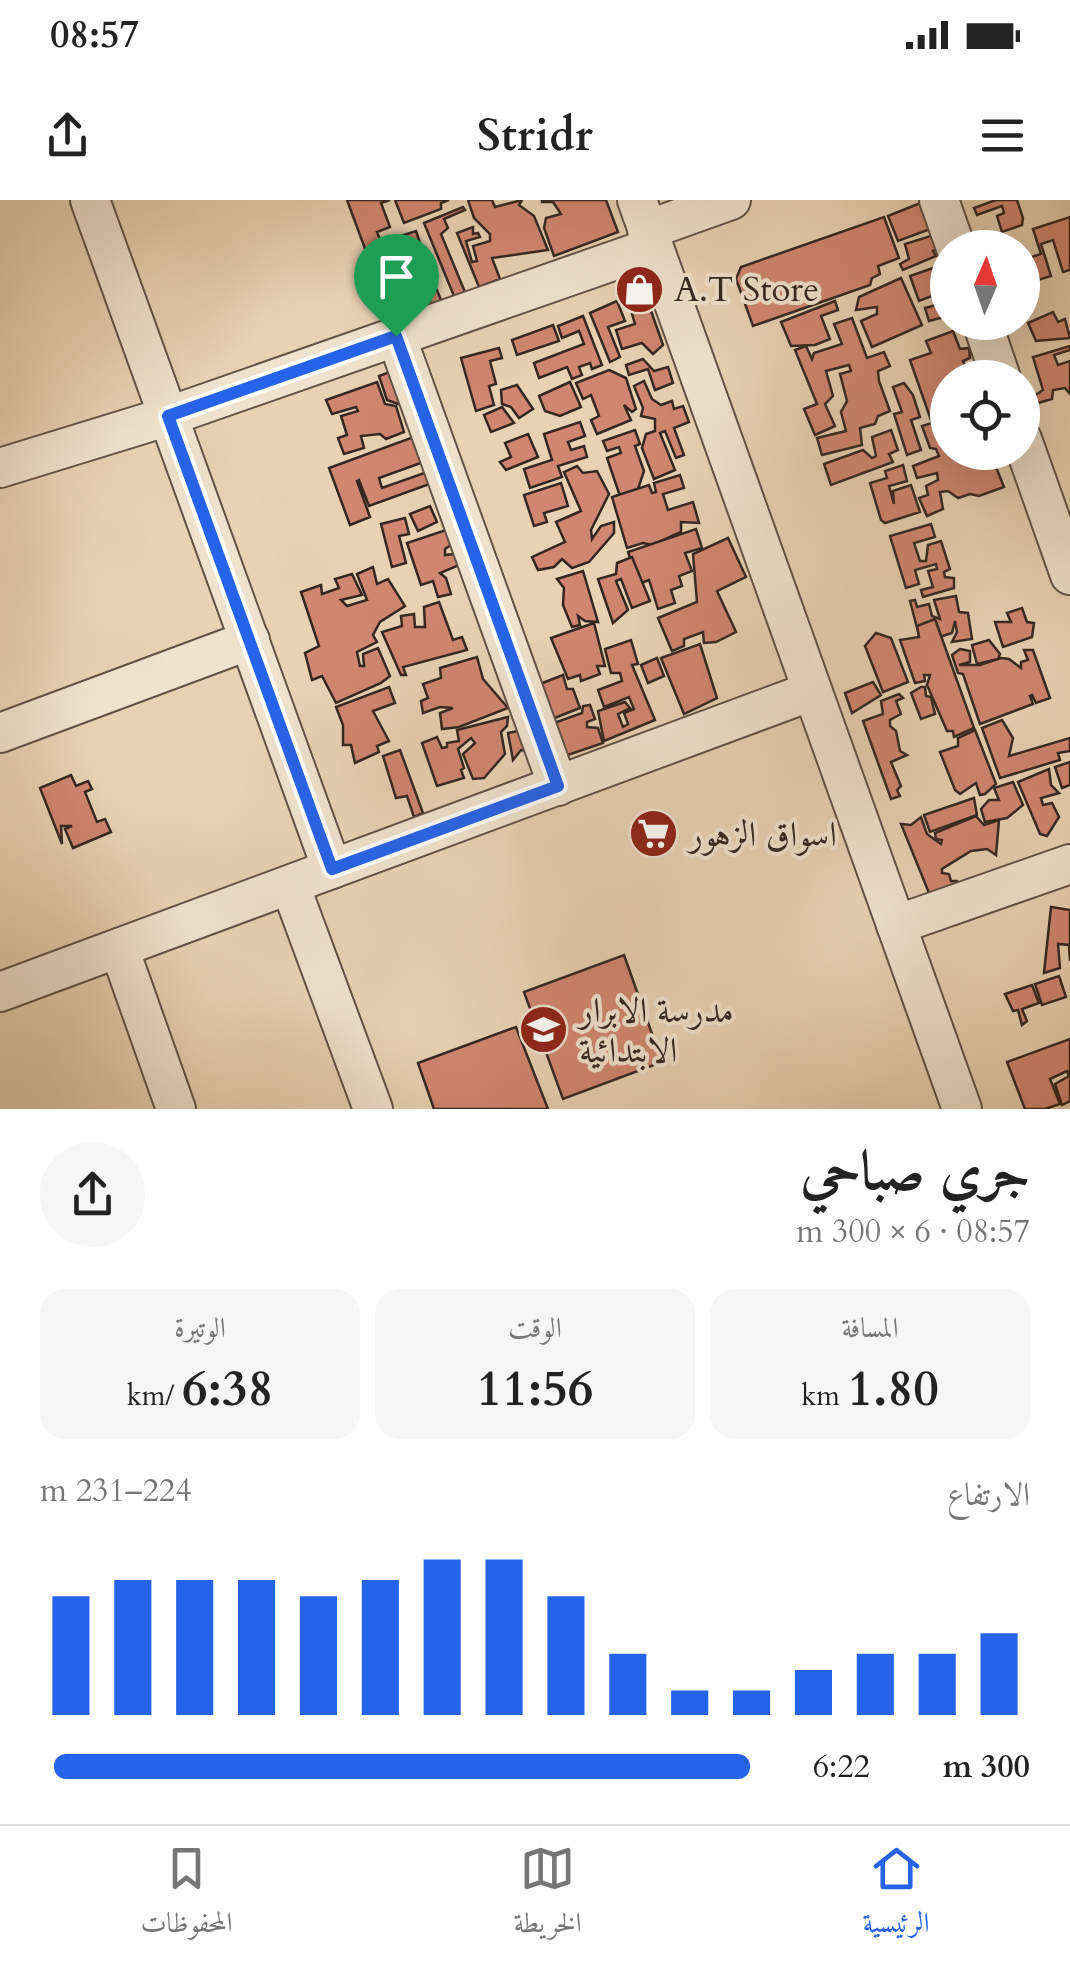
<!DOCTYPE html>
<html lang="ar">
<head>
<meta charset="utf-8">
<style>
  :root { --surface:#fff; --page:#f6f6f6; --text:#222; --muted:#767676; --line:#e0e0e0; --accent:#2563eb }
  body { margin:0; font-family:Cardo,Amiri,serif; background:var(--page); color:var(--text); direction:rtl; height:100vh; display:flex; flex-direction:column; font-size:38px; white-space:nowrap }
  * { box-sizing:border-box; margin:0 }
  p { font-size:32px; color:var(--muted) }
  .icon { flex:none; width:55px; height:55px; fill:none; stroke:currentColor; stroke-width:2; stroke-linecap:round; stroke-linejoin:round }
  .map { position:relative; height:909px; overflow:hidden; direction:ltr }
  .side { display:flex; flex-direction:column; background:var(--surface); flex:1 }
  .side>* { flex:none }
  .needle { width:65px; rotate:2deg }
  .fabs { position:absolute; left:930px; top:30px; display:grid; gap:20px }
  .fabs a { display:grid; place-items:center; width:110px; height:110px; border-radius:50%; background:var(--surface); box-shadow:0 10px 40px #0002; font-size:50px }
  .pin { position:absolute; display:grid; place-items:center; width:85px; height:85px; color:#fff; margin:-102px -42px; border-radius:50% 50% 50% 0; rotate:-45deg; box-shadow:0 0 10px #0007 }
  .pin .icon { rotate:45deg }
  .round { display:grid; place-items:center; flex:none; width:105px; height:105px; border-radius:52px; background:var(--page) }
  .headline { display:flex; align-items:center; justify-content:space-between; height:170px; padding:0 40px }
  h1 { font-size:55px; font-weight:700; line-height:75px }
  .figures { display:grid; grid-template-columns:repeat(3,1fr); gap:15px; height:170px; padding:10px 40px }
  .figures div { display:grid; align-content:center; border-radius:25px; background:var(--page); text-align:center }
  .figures b { font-size:50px; font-weight:700 }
  .figures small { font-size:28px; font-weight:400 }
  .figures p { font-size:28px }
  .chart { height:280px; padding:20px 40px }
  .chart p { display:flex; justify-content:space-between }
  .chart svg { width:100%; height:180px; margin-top:10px; stroke:var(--accent); stroke-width:6 }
  ul { padding:0 40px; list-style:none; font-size:32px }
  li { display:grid; grid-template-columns:160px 120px 1fr; align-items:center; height:75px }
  li i { height:25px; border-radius:12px; background:var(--accent) }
  .status { display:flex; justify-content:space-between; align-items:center; height:70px; padding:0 50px; background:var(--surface); direction:ltr }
  .status svg { height:28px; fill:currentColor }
  header { display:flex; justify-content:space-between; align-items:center; height:130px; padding:0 40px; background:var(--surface); font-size:45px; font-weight:700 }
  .menu { display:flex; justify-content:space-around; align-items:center; height:140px; border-top:2px solid var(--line); background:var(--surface); font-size:28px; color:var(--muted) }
  .menu a { display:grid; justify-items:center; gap:5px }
  .menu .current { color:var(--accent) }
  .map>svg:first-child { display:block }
  .building { fill:#d08670; stroke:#342721; stroke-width:2.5 }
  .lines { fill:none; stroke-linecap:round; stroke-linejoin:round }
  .minor-casing { stroke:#615246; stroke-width:42 }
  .minor { stroke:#f0e2ce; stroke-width:38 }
  .route-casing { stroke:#fff; stroke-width:20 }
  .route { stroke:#2563eb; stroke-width:12 }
  .labels { text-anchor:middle; stroke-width:8; stroke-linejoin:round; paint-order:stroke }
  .poi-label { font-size:35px; fill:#342721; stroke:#f0e2ce; text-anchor:start }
</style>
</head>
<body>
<div class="status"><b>08:57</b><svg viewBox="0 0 49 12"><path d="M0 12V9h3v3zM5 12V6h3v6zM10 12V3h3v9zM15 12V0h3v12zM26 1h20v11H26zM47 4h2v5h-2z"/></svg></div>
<header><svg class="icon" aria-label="menu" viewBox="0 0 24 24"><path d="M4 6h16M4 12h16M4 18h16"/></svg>Stridr<svg class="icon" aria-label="share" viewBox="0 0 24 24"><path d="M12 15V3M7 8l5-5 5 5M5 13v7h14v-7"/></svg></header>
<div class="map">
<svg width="1070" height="909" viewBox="0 0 1070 909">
  <rect width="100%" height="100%" fill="#e8d2b3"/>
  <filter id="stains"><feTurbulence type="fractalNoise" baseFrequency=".002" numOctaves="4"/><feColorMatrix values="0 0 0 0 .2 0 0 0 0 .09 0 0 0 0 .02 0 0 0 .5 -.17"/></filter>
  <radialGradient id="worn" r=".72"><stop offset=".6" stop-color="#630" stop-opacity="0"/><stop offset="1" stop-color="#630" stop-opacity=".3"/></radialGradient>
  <g class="building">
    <path d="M347 0H390L381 3 390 27 377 32 383 47 367 54Z"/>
    <path d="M395 0H449L441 3V9L404 23Z"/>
    <path d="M468 0H492L495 7 522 0 519 5 534 16 548 50 492 58 500 79 479 87 457 33 473 27V34L478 33 480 37 466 41 472 62 477 61 473 46 490 41V34L474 18Z"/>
    <path d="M542 0H606L618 32 554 56 544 28 546 18 561 14 553 2H542Z"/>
    <path d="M996 0H1017L1023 18 1022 25 1002 32 997 16 1004 13 1002 6 977 15 974 8Z"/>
    <path d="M923 2 933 28 898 41 888 16Z"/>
    <path d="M463 7 465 10 444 19 448 28 441 34 467 97 456 101 424 23Z"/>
    <path d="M884 17 899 58 878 66 880 74 872 78 870 85 753 126 736 79 741 67Z"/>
    <path d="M1070 17V70L1063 72 1053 40 1041 44 1051 76 1022 85V60L1041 54 1033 29Z"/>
    <path d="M416 31 431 75 417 80 424 101 388 113 377 81 388 78 381 57 396 53 391 39Z"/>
    <path d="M940 33 945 45 933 51 936 56 903 70 900 64 909 59 905 44Z"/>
    <path d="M942 65 948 90 919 101 910 76Z"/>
    <path d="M901 78 922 125 872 147 861 121 877 114V107L856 110 859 97Z"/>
    <path d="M422 81H433L447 114 425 124 417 106 430 101Z"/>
    <path d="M643 88 663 145 653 154 642 143 622 149 616 130 635 124 626 94Z"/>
    <path d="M617 101 625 121 608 127 620 157 610 162 590 113Z"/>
    <path d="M835 101 838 110 821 116 830 139 815 145 791 146 781 122Z"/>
    <path d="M948 102V116L929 121 925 108Z"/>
    <path d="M1053 112 1058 122 1065 119 1070 138 1036 141 1028 123Z"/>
    <path d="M583 116 602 165 592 169 590 163 579 167 582 175 572 179 567 167 539 178 534 163 584 144 579 131 562 138 558 126Z"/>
    <path d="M852 118 867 158 884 152 890 166 878 171 879 181 890 211 878 216 875 224 860 228 862 245 822 255 817 238 846 231 841 212 847 201 840 174 851 171 849 165 826 171 833 196 825 204 835 226 815 235 804 209 817 204 795 150 806 146 812 159 814 153 842 144 834 124Z"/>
    <path d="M553 125 559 141 517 155 512 140Z"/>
    <path d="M953 131 960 149 969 148 970 158 963 161 970 177 948 178V186L942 189 948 191V252H990L1004 287 979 296 970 294 958 298 948 291 940 292 943 309 927 316 919 298 928 295 926 286 938 280 937 273 917 278 913 266 939 256 936 249 930 248 922 226 932 223 910 160 931 153 926 141Z"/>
    <path d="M1070 146V150L1054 155 1058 165 1070 161V194L1065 188 1053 190 1052 199 1038 203 1034 196 1043 190 1033 157Z"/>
    <path d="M499 148 502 158 490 161 496 184 489 186 494 205 476 211 461 158Z"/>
    <path d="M643 159 654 171 668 167 673 183 655 190 648 169 629 175 626 165Z"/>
    <path d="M403 167 421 220 407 225 401 205 387 200 379 176Z"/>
    <path d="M609 170 626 178 636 209 632 212 624 205 631 220 597 234 591 220 599 216 591 195 583 199 576 183Z"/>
    <path d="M644 181 652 199 661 205 672 201 674 209 683 206 689 222 674 228 684 255 676 258 665 231 660 233 675 270 654 279 642 248 646 234 655 231V219L641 216 643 208 634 186Z"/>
    <path d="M377 182 385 204 396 206 404 232 386 239 380 234 361 236 364 248 344 254 338 238 347 235 341 216 358 211 356 207 332 214 326 200Z"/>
    <path d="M570 182 581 207 560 216 545 211 539 196Z"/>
    <path d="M904 183 913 195 920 217 911 220 921 250 907 255 894 214 902 212 893 187Z"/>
    <path d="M517 185 533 209 519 218 511 207 502 204 501 190Z"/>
    <path d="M502 207 514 223 491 232 484 215Z"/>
    <path d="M580 222 585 236 568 242 571 250 584 246 587 257 558 266 562 277 530 288 524 269 552 260 544 234Z"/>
    <path d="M635 230 640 244 635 246 644 271 638 289 620 296 607 258 621 253 619 247 607 251 603 241Z"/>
    <path d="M891 230 898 250 889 254 893 262 831 285 824 264 863 250 872 258 876 256 872 237Z"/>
    <path d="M528 234 538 257 506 270 500 262 511 257 505 243Z"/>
    <path d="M419 235 429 260 379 278 382 288 430 271 435 282 369 306 359 280 357 281 370 317 350 325 329 268Z"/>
    <path d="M903 265 907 281 889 286 894 304 893 291 911 285 920 312 885 323 881 320 870 283 887 278 885 271Z"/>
    <path d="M577 266 583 273 597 271 609 294 591 330 592 339 601 326 614 322V333L589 362 572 368 562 359 554 367 538 370 532 357 565 342 556 322 581 311 564 272Z"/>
    <path d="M680 275 684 288 663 294 668 310 693 302 699 323 681 322V332L652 345 643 343 627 348 612 297 649 285 652 293 656 292 654 283Z"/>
    <path d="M561 283 568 306 544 313 547 322 534 326 524 295Z"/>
    <path d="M430 306 437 322 418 331 410 314Z"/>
    <path d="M405 318 409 334 399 336 406 363 392 367 381 324Z"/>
    <path d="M931 324 935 337 914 343 920 361H926L928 345 941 341 950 369 944 372 945 377 954 378V388L923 397 921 390 933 387 928 371 937 369 936 364 915 370 919 384 906 388 890 336Z"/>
    <path d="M449 329 454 343 445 349V355L463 353 464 363 440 373 446 378 451 394 438 397 433 381 421 385 407 343Z"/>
    <path d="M696 329 702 348 685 353 692 371 679 376 682 386 671 390 675 403 658 409 649 380 639 384 628 352Z"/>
    <path d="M728 338 746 377 717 391 736 432 716 442 704 443 703 432 684 439V446L672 451 658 418 697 402 693 354Z"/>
    <path d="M632 357 650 401 632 408 621 379 616 381 628 410 613 423 598 379 616 374 617 363Z"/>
    <path d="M373 367 377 384 388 379 405 406 380 422 373 435 377 442 357 452 360 466H364L363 454 378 448 390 476 381 483 336 503 322 476 312 480 305 453 319 446 301 392 321 385 322 394 339 388 335 379 352 374 362 395 341 400 347 406 367 400 357 374Z"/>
    <path d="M583 371 598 422 585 421 578 416 580 425 572 427 563 405 564 388 557 379Z"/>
    <path d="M956 396 959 412 968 413 972 439 952 442 957 432 955 421 952 433 921 443 910 401 915 400 917 407 929 404 932 416 940 419 934 400Z"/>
    <path d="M439 402 453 440 462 437 467 450 403 467 406 475H401L382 432 402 426 401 416 414 414 415 427H425L424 407Z"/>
    <path d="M1022 408 1027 422 1034 423 1032 437 1003 447 995 422H1011L1007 413Z"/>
    <path d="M935 419 974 528 954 537 953 531H947L927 485 930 475H924L925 481 915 483 900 440 919 437 917 426Z"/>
    <path d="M594 423 605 466H597L600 474 581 481 580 475 568 479 551 438Z"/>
    <path d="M876 433 891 438 908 482 883 492 865 446Z"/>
    <path d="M631 440 638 464 632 465 655 520 604 541 598 511 625 502 630 508 618 514 623 527 628 524 624 513 634 509 629 497 604 507 598 490 622 481 620 473H611L605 449Z"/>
    <path d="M989 440 1000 454 998 459 977 464 972 445Z"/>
    <path d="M700 444 717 498 684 514 661 458Z"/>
    <path d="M960 449 970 451V462L959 465H980L1001 458 1009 459 1021 468V462L1028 460 1024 450H1033L1050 498 1036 503 1032 495 1030 496 1033 504 980 524 963 474 958 473 952 455Z"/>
    <path d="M477 457 483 479 508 508 459 527 442 529 440 513 453 508 440 507 423 513 421 501 428 498 423 484 441 478 440 468Z"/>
    <path d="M657 458 664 476 648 483 641 465Z"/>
    <path d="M563 475 567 489H573L580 508 552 519 540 484Z"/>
    <path d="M873 482 881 495 852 513 845 493Z"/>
    <path d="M389 487 395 503 373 511 389 541 377 546 379 552 355 563 351 545H343V525L336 507Z"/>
    <path d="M921 487H925L926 496 931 497 935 514 921 519 911 493Z"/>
    <path d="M899 494 903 498 896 501 901 514 890 520V526L896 531 900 551 907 555 891 562 901 586 897 590 900 596 891 599 863 521 883 514 881 501Z"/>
    <path d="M590 505 595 519 587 522V527L598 528 603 543 565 556 554 523 582 513 583 506Z"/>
    <path d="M508 517 507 526 501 532 505 554 484 578 473 579 463 554 475 543 471 538 458 549 464 568 461 570 464 578 437 586 422 543 437 537 442 548 447 547V543L459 541 457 530Z"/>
    <path d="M1002 520 1013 538 1009 556 1070 538V551L1058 553 1060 560 1000 578 982 528Z"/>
    <path d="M517 524 528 551 521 550 513 560 508 533 518 531Z"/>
    <path d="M975 530 996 584 985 594 980 595 976 583 960 594 955 590 940 552 958 546V538Z"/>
    <path d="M400 550 423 613 414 617 407 596 396 598 383 556Z"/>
    <path d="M1070 562V585L1062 588 1055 567Z"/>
    <path d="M1049 569 1051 585 1059 593 1041 598 1043 605 1052 603 1059 617 1047 636 1040 634 1018 582Z"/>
    <path d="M71 575 76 586 88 581 92 589 85 592 97 622 105 619 111 632 73 648 65 629 72 626H61L62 644 40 588Z"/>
    <path d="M1013 582 1023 605 1007 618 985 622 981 609 989 600H999L994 588Z"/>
    <path d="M974 598 977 615 930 632 924 615Z"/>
    <path d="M976 616 984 625 999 620 996 655 987 649 971 651 942 669V673L949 674 951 681H957L959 686 929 693 901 624 911 625 921 617 927 634 941 644 942 640 936 639 935 633Z"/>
    <path d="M1051 707 1070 710V761L1069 745 1058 744 1060 768 1044 773Z"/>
    <path d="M624 755 662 862 563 899 524 792Z"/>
    <path d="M1059 776 1066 797 1042 805 1035 784Z"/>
    <path d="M1032 785 1039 803 1022 809 1027 821 1022 825 1018 810 1013 811 1005 794Z"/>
    <path d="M516 827 548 909H434L418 863Z"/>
    <path d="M1070 839V901L1062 905 1055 884 1069 876 1067 871 1050 879 1060 904 1045 909H1025L1007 862Z"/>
  </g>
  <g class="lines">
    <defs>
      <g id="minor">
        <path d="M90 0 332 669"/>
        <path d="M637 0 962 909"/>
        <path d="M939 0 956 48"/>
        <path d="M647 30 731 0"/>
        <path d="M982 122 1001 178"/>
        <path d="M396 136 558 586"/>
        <path d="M1022 239 1070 375"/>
        <path d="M0 268 169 216 653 47"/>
        <path d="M0 533 250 440"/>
        <path d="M290 685 373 909"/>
        <path d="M896 725 1070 664"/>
        <path d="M119 748 176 909"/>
        <path d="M0 792 812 491"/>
      </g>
    </defs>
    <use href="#minor" class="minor-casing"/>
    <use href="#minor" class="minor"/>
  </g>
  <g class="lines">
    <defs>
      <path id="route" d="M396 136 558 586 332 669 168 216Z"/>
    </defs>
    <use href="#route" class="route-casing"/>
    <use href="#route" class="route"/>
  </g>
  <defs>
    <symbol id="shop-disc" viewBox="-11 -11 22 22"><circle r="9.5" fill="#8f2418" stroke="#f0e2ce"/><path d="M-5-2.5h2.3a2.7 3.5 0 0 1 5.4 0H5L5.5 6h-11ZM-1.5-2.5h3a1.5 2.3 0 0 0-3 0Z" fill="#fff"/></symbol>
    <symbol id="supermarket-disc" viewBox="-11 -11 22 22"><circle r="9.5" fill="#8f2418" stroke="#f0e2ce"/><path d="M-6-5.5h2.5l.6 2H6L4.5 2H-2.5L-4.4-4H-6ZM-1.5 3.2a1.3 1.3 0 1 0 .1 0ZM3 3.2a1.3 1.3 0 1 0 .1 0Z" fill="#fff"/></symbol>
    <symbol id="school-disc" viewBox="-11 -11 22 22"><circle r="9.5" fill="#8f2418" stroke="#f0e2ce"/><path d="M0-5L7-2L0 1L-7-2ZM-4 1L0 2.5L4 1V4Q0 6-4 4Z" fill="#fff"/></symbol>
  </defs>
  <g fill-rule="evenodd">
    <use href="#shop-disc" x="612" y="62" width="55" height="55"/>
    <use href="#supermarket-disc" x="626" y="606" width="55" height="55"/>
    <use href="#school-disc" x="516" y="802" width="55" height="55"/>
  </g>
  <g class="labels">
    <g class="poi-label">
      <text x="674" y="101">A.T Store</text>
      <text x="689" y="646">اسواق الزهور</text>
      <text x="579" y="822">مدرسة الابرار<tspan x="579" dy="40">الابتدائية</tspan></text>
    </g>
  </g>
  <rect width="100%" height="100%" filter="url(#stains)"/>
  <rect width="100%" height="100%" fill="url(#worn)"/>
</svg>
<div class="fabs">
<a><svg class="needle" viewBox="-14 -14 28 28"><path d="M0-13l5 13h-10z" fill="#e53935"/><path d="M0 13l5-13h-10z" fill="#767676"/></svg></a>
<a><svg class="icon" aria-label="locate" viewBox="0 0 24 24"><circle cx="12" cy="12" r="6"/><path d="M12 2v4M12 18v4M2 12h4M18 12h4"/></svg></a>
</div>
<div class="pin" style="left:396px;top:136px;background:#1e9e55"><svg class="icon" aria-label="arrive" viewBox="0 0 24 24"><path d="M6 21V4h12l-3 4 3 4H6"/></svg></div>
</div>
<section class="side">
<div class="headline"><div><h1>جري صباحي</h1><p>08:57 · 6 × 300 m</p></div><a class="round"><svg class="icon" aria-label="share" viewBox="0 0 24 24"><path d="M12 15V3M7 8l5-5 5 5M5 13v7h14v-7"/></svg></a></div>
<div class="figures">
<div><p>المسافة</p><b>1.80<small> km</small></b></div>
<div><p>الوقت</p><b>11:56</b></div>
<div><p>الوتيرة</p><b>6:38<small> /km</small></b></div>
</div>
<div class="chart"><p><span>الارتفاع</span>224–231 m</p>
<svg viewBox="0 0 160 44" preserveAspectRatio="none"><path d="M5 44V15M15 44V11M25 44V11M35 44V11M45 44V15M55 44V11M65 44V6M75 44V6M85 44V15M95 44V29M105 44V38M115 44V38M125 44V33M135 44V29M145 44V29M155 44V24"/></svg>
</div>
<ul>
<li><b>300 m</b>6:22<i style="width:98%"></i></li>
</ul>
</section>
<nav class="menu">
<a class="current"><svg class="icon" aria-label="home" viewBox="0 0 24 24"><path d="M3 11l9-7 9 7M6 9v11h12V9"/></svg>الرئيسية</a>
<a><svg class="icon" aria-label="map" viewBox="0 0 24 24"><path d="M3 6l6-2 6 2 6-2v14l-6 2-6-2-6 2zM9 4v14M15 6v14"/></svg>الخريطة</a>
<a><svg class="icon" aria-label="saved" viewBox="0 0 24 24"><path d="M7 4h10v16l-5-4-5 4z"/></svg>المحفوظات</a>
</nav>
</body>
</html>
